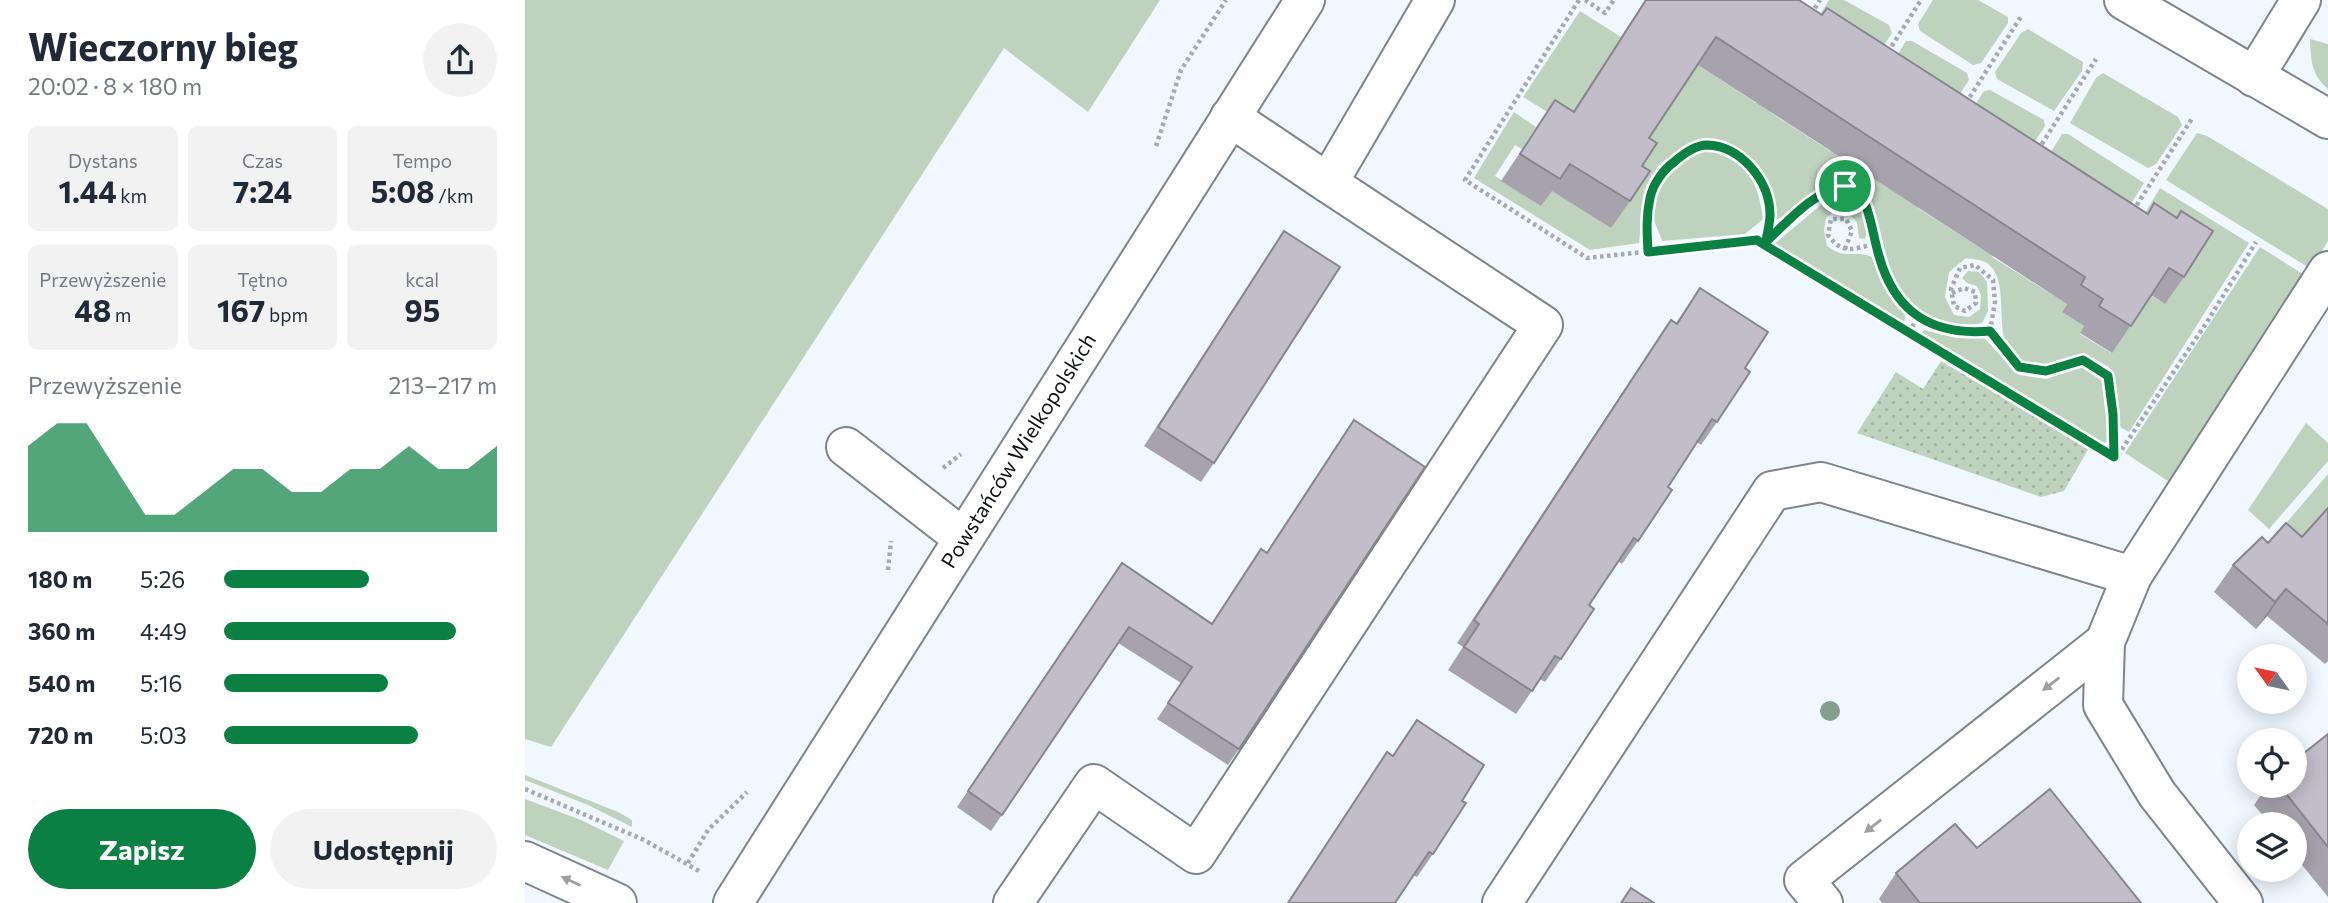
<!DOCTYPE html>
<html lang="pl">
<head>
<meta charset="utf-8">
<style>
  :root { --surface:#fff; --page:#f2f2f3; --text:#1f2937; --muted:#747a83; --accent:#0b8043 }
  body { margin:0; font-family:Commissioner,sans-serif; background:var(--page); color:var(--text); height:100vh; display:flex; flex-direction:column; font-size:26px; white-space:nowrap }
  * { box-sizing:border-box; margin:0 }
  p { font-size:23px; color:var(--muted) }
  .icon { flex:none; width:38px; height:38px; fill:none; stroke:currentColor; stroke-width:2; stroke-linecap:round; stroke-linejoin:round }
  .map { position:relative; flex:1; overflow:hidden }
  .sheet { display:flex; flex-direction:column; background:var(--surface); width:525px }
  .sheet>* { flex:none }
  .needle { width:46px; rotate:303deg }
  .fabs { position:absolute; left:1712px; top:644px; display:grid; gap:14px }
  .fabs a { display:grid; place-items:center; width:70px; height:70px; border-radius:50%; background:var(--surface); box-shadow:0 4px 18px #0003; font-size:35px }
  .pin { position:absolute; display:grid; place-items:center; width:60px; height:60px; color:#fff; margin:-30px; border:4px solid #fff; border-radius:50%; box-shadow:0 2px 7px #0007 }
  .round { display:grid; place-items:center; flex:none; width:74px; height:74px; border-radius:37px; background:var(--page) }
  .overview { display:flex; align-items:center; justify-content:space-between; height:119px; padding:0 28px }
  h1 { font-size:38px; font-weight:700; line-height:52px }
  .metrics { display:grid; grid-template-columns:repeat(3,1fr); gap:10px; height:119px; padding:7px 28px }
  .metrics div { display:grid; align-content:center; border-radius:10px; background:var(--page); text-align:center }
  .metrics b { font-size:30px; font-weight:700 }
  .metrics small { font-size:19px; font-weight:400 }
  .metrics p { font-size:19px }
  .chart { height:196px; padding:14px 28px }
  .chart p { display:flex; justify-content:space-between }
  .chart svg { width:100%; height:126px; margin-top:7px; fill:var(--accent); opacity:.7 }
  .action { display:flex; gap:14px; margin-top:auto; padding:14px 28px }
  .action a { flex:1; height:80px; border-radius:42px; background:var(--accent); color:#fff; font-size:28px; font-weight:700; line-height:80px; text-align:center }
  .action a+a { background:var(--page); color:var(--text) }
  ul { padding:0 28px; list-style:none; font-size:23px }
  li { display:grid; grid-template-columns:112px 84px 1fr; align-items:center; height:52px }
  li i { height:18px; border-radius:9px; background:var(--accent) }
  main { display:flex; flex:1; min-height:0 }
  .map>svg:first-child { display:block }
  .green { fill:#bed2bd }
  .park { fill:url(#park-dots) }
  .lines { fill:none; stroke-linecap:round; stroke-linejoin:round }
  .minor-casing { stroke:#7c848c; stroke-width:42 }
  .major-casing { stroke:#7c848c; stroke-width:42 }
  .path { stroke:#a4aab0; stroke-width:4.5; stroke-dasharray:3.5 3.5; stroke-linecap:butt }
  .minor { stroke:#fff; stroke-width:38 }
  .major { stroke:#fff; stroke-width:38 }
  .tree { fill:#869e8c }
  .wall { fill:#a7a3ad }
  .shaded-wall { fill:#88858d }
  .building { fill:#c2bec9; stroke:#88858d; stroke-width:2 }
  .oneway { fill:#9e9fa1 }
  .route-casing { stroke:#fff; stroke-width:14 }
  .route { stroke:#0b8043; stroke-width:9 }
  .labels { text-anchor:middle; stroke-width:5; stroke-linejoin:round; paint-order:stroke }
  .street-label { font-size:21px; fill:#0d1013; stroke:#fff }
</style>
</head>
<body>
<main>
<section class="sheet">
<div class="overview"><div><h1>Wieczorny bieg</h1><p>20:02 · 8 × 180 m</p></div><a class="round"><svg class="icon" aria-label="share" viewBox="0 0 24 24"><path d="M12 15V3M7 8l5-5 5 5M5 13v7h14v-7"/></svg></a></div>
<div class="metrics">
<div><p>Dystans</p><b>1.44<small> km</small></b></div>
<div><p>Czas</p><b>7:24</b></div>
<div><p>Tempo</p><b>5:08<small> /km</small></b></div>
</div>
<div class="metrics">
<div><p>Przewyższenie</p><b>48<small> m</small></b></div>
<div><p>Tętno</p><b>167<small> bpm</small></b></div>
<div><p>kcal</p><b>95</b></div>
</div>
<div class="chart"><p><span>Przewyższenie</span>213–217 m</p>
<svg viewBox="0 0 160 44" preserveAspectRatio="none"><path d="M0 44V14L10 6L20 6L30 22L40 38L50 38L60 30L70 22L80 22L90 30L100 30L110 22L120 22L130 14L140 22L150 22L160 14V44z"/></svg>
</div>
<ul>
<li><b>180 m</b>5:26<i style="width:53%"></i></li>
<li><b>360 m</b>4:49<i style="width:85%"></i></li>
<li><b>540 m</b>5:16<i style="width:60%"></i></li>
<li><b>720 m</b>5:03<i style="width:71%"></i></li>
</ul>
<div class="action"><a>Zapisz</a><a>Udostępnij</a></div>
</section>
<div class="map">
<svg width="1803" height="903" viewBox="0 0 1803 903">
  <defs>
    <pattern id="park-dots" width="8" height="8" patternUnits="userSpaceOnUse" patternTransform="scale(1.75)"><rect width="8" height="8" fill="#bed2bd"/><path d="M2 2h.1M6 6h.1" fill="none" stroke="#a2b3a2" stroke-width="1.8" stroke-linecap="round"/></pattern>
  </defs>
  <rect width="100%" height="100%" fill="#f0f7fe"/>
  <g class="green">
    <path d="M0 0H635L563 112 479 48 26 747 0 739Z"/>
    <path d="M1304 0H1319L1364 25 1367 33 1337 79 1283 34Z"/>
    <path d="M1408 0H1453L1483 17V23L1456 63 1448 65 1395 31 1393 24Z"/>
    <path d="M1055 11 1096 37 1040 123 998 97Z"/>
    <path d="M1503 29 1558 62 1557 71 1529 111 1472 79 1470 72 1496 33Z"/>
    <path d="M1785 39 1803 44V89C1786 74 1786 61 1785 39Z"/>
    <path d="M1381 41H1387L1442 73 1444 80 1412 129 1356 82Z"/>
    <path d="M1158 55 1231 103 1249 104 1245 112 1305 151 1324 152 1319 160 1379 198 1397 200 1393 208 1454 247 1472 248 1467 257 1528 295 1546 297 1537 312 1559 326 1555 334 1586 353 1625 295 1640 304 1610 230 1635 188 1724 243 1604 432 1595 427 1584 367 1559 354C1547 358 1530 366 1517 366 1452 366 1494 286 1462 263 1457 260 1447 259 1441 258L1424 272 1420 297 1429 315 1444 317 1455 309 1456 295 1452 286 1442 283 1437 278 1443 271 1454 272 1462 282 1463 311 1457 323C1437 327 1424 325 1405 316 1363 294 1363 253 1350 214 1347 204 1344 192 1336 185 1331 180 1322 179 1315 177L1296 188 1260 217 1251 219 1249 206 1236 170 1219 152 1201 141 1180 138 1154 150 1133 166 1119 193 1114 243 1065 250 949 178 989 112 1011 127 997 149 990 145 970 176 1016 206 1026 191 1098 160Z"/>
    <path d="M1578 73 1653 117 1657 125 1631 164 1623 168 1545 123 1571 78Z"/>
    <path d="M1465 90 1519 120 1520 126 1487 177 1433 131 1459 91Z"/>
    <path d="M1672 133 1682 136 1803 209V241L1786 269 1641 180Z"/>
    <path d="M1537 134H1543L1619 183 1584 239 1508 181Z"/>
    <path d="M1185 151C1223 161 1233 181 1238 219L1220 234 1137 241C1135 234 1131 227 1129 220 1124 196 1143 168 1164 157 1170 153 1178 152 1185 151Z"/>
    <path d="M1319 191C1323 192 1327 193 1330 195 1340 202 1344 228 1340 239L1334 238 1332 222 1322 212H1309L1301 218 1299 231 1302 246C1322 261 1329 249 1347 257L1358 286 1380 314 1379 325 1248 245 1308 195Z"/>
    <path d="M1735 247 1781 276 1646 483 1600 453Z"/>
    <path d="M1399 330 1432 338H1459L1494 375 1521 379 1558 367 1576 378 1584 440 1577 445 1395 335Z"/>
    <path d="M1781 423 1803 443V461L1744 529 1723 510Z"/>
    <path d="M1803 474V513L1759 563 1740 548Z"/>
    <path d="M0 775 93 812 107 820V827L63 805 0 780Z"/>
    <path d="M0 799 56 820 99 841 83 870 0 835Z"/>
  </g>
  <path class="park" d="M1416 361 1564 448 1539 491 1516 497 1332 433 1371 372 1398 389Z"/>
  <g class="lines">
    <defs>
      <g id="minor">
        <path d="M1599 0 1803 119"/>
        <path d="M1729 77 1776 0"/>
        <path d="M705 117 803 183"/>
        <path d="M321 447 438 538"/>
        <path d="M208 903 780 0"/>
        <path d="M488 903 569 784 671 854 1018 325 803 183 910 0"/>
        <path d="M977 903 1247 491 1296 482 1607 576"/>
        <path d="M1298 903 1279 880 1580 642"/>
        <path d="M1718 903 1632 794 1578 705 1580 642 1607 576 1803 271"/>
      </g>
      <path id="major" d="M0 861 92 903"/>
    </defs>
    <use href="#minor" class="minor-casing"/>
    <use href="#major" class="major-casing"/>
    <g class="path">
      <path d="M1054 0 940 180 1062 258 1232 240 1591 458 1682 322 1731 242"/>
      <path d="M1060 0 1080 13 1089 0"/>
      <path d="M1286 14 1295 0"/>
      <path d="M1363 52 1396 0"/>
      <path d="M1441 103 1497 15"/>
      <path d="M631 146 656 70 701 0"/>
      <path d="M1513 150 1571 59"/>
      <path d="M1608 211 1668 117"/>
      <path d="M1239 244C1254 229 1299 183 1320 186 1325 187 1332 191 1336 193 1347 217 1347 233 1354 256 1370 313 1407 336 1465 331L1494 367 1521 371 1558 361 1583 376 1588 414 1589 456"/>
      <path d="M1320 249 1327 231 1321 219H1306L1303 235C1318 256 1329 248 1351 244"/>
      <path d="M1123 252C1122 233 1119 210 1126 193 1148 142 1202 126 1233 178 1239 189 1245 202 1245 214 1245 223 1242 232 1241 241"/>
      <path d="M1427 293 1439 288 1450 292 1451 303 1440 311 1429 306 1426 289 1435 268 1450 265 1468 280 1470 302 1465 331"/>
      <path d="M1384 333 1393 316"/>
      <path d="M418 468 436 454"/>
      <path d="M363 570 366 541"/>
      <path d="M0 789 119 840 176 872"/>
      <path d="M163 863 183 830 222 792"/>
    </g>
    <use href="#minor" class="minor"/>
    <use href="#major" class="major"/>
  </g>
  <circle class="tree" cx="1305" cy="711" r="10"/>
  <g class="wall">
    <path d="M1120 0H1274L1622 214 1629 203 1659 277 1640 304 1626 295 1587 353 1555 333 1559 326 1537 312 1542 304 1173 65 1124 138 1117 166 1105 201 1086 228 1027 191 1016 206 976 181 1030 100 1048 111Z"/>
    <path d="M759 231 689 463 676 482 619 446Z"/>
    <path d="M1175 288 1220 368 1192 422 1176 445 1172 442 1143 487 1113 541 1097 564 1093 561 1064 605 1036 659 1020 682 1015 679 991 714 923 670 938 647 932 643 1130 343 1146 320 1151 323Z"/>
    <path d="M829 420 714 749 703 765 632 719 656 683 593 643 466 831 432 807 597 563 687 623 736 549 742 552Z"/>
    <path d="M1803 508V661L1800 664 1742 616 1731 629 1689 592 1708 565 1743 543 1777 537Z"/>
    <path d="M1803 734V897L1769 855V824H1745L1729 805 1742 786H1769Z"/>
    <path d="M862 752 937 801 908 854 892 877 888 875 870 903H762Z"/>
    <path d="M1452 848 1616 903H1357L1354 899 1371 873Z"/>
  </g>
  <path class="shaded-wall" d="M1761 589 1742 616 1731 629 1750 602Z"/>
  <g class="building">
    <path d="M1121 0H1274L1297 15 1302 8 1623 214 1629 203 1652 218 1656 211 1688 231 1659 277 1644 268 1606 326 1574 306 1578 299 1556 285 1560 277 1191 37 1124 138 1132 143 1117 166 1125 171 1105 201 1045 164 1035 179 995 154 1030 100 1049 112Z"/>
    <path d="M759 231 815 267 689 463 633 427Z"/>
    <path d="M1175 288 1243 332 1220 368 1225 372 1192 422 1187 419 1143 487 1147 490 1113 541 1109 538 1064 605 1069 609 1036 659 1030 656 1007 691 939 647 954 624 949 620 1146 320 1152 324Z"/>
    <path d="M829 420 900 467 714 749 643 703 667 667 604 627 477 815 443 791 597 563 687 624 736 549 742 553Z"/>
    <path d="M1803 508V624L1761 589 1750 602 1708 565 1737 537 1743 543 1761 523 1777 537Z"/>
    <path d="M892 720 959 765 937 801 941 803 908 854 904 852 870 903H763L862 752 868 756Z"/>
    <path d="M1803 734V847L1755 786H1769V761Z"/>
    <path d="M1525 789 1616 903H1395L1371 873 1430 824 1452 848Z"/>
    <path d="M1106 888 1129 903H1096Z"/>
  </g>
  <defs><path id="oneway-solid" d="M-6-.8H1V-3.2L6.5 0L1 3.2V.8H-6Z" transform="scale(1.75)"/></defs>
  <g class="oneway">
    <use href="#oneway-solid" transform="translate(1526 684) rotate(142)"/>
    <use href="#oneway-solid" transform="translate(1348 826) rotate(142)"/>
    <use href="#oneway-solid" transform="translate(46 881) rotate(-155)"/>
  </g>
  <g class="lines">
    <defs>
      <path id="route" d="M1320 186C1290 190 1263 221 1241 242L1238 244 1232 240 1123 252C1122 233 1121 216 1125 198 1128 184 1138 170 1149 162 1157 155 1170 145 1182 145 1216 146 1245 181 1245 215 1245 224 1242 233 1241 242L1238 244 1589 457 1588 414 1583 376 1558 360 1521 371 1494 367 1465 331C1407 336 1370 313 1354 256 1347 232 1347 217 1336 193L1320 186"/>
    </defs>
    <use href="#route" class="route-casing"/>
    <use href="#route" class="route"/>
  </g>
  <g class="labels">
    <g class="street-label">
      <text transform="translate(494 451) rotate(-58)" y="7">Powstańców Wielkopolskich</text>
    </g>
  </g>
</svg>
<div class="fabs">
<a><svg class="needle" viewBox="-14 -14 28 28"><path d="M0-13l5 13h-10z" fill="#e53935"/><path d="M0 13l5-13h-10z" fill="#747a83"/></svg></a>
<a><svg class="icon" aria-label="locate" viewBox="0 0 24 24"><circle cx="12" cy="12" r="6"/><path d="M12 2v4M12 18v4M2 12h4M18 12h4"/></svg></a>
<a><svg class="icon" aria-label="layers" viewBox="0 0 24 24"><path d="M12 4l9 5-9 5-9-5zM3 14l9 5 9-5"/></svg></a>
</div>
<div class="pin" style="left:1320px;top:186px;background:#1e9e55"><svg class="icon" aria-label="arrive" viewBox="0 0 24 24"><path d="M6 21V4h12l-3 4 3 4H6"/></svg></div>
</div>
</main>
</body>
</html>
